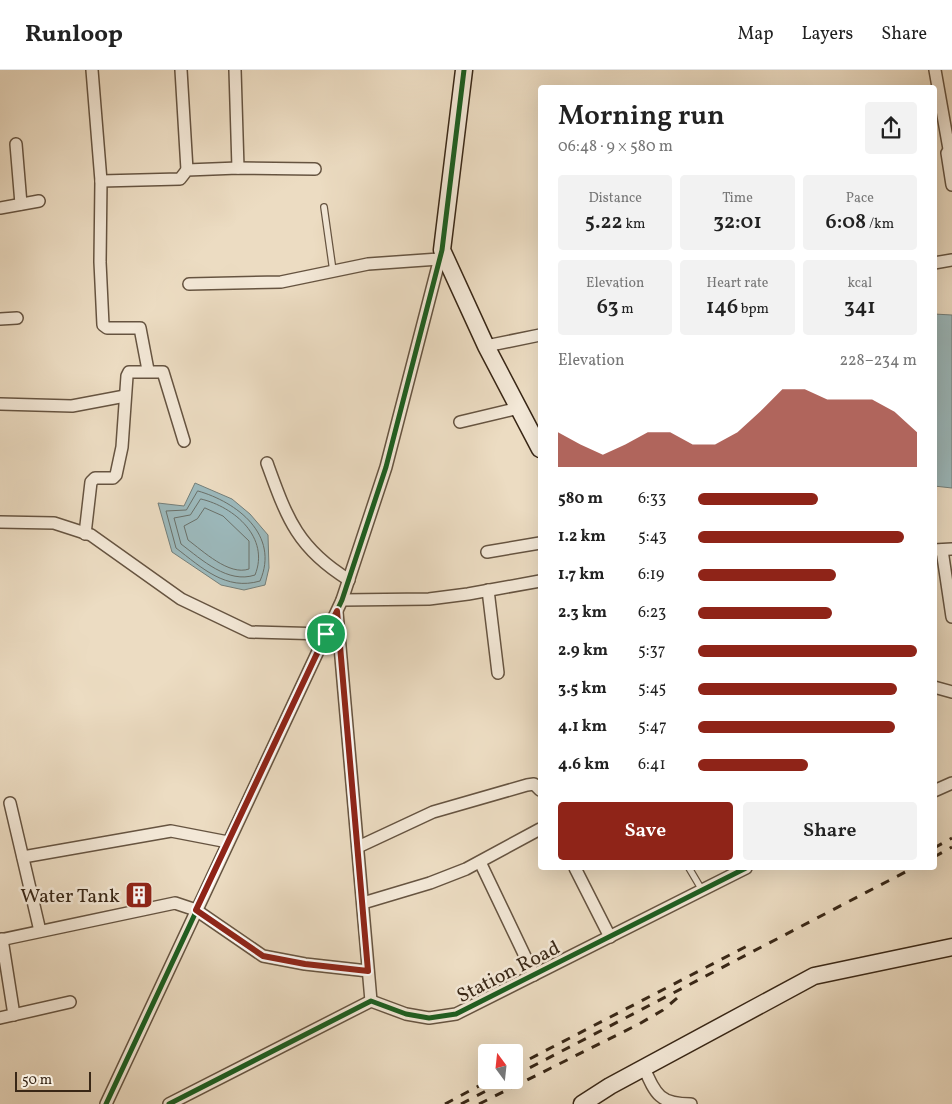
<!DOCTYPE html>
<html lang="en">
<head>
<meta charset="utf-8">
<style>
  :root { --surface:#fff; --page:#f2f2f2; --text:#222; --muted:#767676; --line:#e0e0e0; --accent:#8f2418 }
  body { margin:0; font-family:Vollkorn,serif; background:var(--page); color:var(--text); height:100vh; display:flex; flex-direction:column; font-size:19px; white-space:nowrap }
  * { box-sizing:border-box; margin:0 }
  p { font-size:16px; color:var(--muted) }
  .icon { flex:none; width:28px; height:28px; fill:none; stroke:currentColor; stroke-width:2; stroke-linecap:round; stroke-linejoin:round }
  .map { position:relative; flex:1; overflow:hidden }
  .sheet { position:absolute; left:538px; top:15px; width:399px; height:785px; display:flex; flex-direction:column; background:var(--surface); border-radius:5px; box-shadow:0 5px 20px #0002 }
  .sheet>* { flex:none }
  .needle { width:32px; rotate:345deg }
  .tools { position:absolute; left:478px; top:974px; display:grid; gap:10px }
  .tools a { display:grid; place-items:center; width:45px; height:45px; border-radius:5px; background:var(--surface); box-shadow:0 5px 20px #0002; font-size:25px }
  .scale { position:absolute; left:15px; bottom:12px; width:76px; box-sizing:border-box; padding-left:5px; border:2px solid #392716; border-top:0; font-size:14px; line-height:18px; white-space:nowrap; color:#392716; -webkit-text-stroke:4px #f3e8d7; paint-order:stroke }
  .pin { position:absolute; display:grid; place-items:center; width:42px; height:42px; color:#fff; margin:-21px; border:2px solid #fff; border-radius:50%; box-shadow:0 1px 5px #0007 }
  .round { display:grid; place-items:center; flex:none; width:52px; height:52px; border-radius:5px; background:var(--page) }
  .summary { display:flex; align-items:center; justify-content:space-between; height:85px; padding:0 20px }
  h1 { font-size:28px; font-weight:600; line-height:38px }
  .figures { display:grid; grid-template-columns:repeat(3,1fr); gap:8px; height:85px; padding:5px 20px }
  .figures div { display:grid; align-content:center; border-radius:5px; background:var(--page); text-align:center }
  .figures b { font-size:21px; font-weight:600 }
  .figures small { font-size:14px; font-weight:400 }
  .figures p { font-size:14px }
  .chart { height:140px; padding:10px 20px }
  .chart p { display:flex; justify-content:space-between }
  .chart svg { width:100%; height:90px; margin-top:5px; fill:var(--accent); opacity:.7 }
  .action { display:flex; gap:10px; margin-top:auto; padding:10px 20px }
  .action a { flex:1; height:58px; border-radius:5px; background:var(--accent); color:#fff; font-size:20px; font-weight:600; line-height:58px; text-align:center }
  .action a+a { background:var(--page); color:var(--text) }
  ul { padding:0 20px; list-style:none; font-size:16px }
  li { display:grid; grid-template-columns:80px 60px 1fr; align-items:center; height:38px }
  li i { height:12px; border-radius:6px; background:var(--accent) }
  header { display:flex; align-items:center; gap:30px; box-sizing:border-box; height:70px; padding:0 25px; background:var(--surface); border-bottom:1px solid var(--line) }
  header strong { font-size:24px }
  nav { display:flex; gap:28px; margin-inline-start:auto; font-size:18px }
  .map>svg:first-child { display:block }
  .water { fill:#9cb9bc; stroke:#747f7a }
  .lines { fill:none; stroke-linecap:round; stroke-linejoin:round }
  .shore { stroke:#6a7069; stroke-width:1 }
  .building { fill:#e3af99; stroke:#392716 }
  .lane-casing { stroke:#665441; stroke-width:8 }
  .street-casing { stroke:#665441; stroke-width:14 }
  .secondary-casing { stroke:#392716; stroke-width:19 }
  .lane { stroke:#f3e8d7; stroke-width:5.5 }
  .street { stroke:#f3e8d7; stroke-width:11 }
  .secondary { stroke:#f3e8d7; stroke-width:16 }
  .rail { stroke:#392716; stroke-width:3; stroke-dasharray:9 9; stroke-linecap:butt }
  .cycleway-casing { stroke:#f3e8d7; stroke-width:8 }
  .cycleway { stroke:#1b5e20; stroke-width:5 }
  .route-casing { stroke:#fff; stroke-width:10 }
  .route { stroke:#8f2418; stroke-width:6 }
  .labels { text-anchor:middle; stroke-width:5; stroke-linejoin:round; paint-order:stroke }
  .poi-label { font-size:20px; fill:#392716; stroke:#f3e8d7; text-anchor:end }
  .street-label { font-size:20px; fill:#392716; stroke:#f3e8d7 }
</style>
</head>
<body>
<header>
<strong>Runloop</strong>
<nav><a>Map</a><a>Layers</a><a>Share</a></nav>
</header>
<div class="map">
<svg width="952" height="1034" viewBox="0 0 952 1034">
  <rect width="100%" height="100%" fill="#ecdcc2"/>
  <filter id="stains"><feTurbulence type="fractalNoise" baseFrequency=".004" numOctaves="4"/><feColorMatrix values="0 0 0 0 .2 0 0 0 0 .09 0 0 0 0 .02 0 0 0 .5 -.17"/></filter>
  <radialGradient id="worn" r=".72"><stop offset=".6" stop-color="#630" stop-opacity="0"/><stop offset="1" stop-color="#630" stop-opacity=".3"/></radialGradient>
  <g class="water">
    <path d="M934 244 952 245V418L934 416Z"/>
    <path d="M195 413 232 429 250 444 268 465 269 498 265 515 244 520 221 515 172 482 158 433 184 436Z"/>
  </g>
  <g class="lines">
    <g class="shore">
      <path d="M198 421C237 432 280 465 260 511 226 521 202 498 176 478L166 441 186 440Z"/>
      <path d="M201 429C235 437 270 468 255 505 228 514 202 490 181 474L174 448 190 445Z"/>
      <path d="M205 438 223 446 249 471V499C229 506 203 481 188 470L184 456 197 449Z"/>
    </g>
  </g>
  <circle class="building" cx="139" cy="826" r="9"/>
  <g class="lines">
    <defs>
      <g id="lane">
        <path d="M324 137 333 201"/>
        <path d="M689 798 702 820"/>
      </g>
      <g id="street">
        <path d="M92 0 101 111 100 192 103 255 107 258H140L148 300"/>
        <path d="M181 0 187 100"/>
        <path d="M235 0 238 98"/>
        <path d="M935 0 949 79"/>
        <path d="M16 74 21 134"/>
        <path d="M952 77 947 83 952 115"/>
        <path d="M101 111 180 109 187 100 238 98 315 99"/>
        <path d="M0 138 39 131"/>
        <path d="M934 193 952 190"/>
        <path d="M189 214 281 212 368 194 439 189"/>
        <path d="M0 249 17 248"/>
        <path d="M486 276 540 265"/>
        <path d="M0 334 72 336 125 326"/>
        <path d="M460 352 519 338"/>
        <path d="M267 393C287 448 297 478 349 510"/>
        <path d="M0 452 54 453 91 465 181 529 250 562 326 564"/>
        <path d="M85 464 91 412 95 408H113L116 405 122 377 127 306 129 302H163L184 371"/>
        <path d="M934 480 952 479"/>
        <path d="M942 480 952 547"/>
        <path d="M487 482 540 473"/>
        <path d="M488 520 498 603"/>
        <path d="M342 530 429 529 468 524 540 511"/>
        <path d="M337 542 371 931"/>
        <path d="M934 617 952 622"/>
        <path d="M934 721 952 713"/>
        <path d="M10 733 40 861"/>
        <path d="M358 777 433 742 527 715 534 714 540 720"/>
        <path d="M23 787 171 761 228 772"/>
        <path d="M480 792 534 905"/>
        <path d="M575 798 610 867"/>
        <path d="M363 833 430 813 466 799 540 759"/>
        <path d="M2 869 14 945"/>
        <path d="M0 870 175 833 196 840 263 886 305 894 368 901"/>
        <path d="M0 948 70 932"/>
        <path d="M644 998C656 1025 660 1034 691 1034"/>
        <path d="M106 1034 342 530 386 397 442 180"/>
        <path d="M169 1034 371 931 406 944 429 948 456 944 746 798"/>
      </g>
      <g id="secondary">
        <path d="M464 0 442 180 486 276 540 379"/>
        <path d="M582 1034 610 1016 814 906 952 877"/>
      </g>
    </defs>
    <use href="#lane" class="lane-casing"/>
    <use href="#street" class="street-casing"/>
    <use href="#secondary" class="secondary-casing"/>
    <use href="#lane" class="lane"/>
    <use href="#street" class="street"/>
    <use href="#secondary" class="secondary"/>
    <g class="rail">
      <path d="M934 778 952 768"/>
      <path d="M934 787 952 777"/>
      <path d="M514 997 749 875"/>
      <path d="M514 1006 913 798"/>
      <path d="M445 1034 490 1010"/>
      <path d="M461 1034 507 1010"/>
      <path d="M479 1034 639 954 663 940 682 924"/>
    </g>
    <defs>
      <g id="cycleway">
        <path d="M106 1034 342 530 386 397 442 180 464 0"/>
        <path d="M169 1034 371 931 406 944 429 948 456 944 746 798"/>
      </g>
    </defs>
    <use href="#cycleway" class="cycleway-casing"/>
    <use href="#cycleway" class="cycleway"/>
  </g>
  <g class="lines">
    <defs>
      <path id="route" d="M337 541 368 901 305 894 263 886 196 840Z"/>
    </defs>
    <use href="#route" class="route-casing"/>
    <use href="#route" class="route"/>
  </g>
  <defs>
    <symbol id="building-square" viewBox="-11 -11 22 22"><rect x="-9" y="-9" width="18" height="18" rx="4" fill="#8f2418" stroke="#f3e8d7"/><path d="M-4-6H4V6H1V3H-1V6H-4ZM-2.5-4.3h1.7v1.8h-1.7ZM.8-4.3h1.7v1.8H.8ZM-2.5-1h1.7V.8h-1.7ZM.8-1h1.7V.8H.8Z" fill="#fff"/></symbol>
  </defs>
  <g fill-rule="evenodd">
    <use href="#building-square" x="123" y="809" width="32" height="32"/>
  </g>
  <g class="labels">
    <g class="poi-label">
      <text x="120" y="832">Water Tank</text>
    </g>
    <g class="street-label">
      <text transform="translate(508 901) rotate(-27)" y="7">Station Road</text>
    </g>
  </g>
  <rect width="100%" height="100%" filter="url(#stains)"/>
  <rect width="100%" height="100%" fill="url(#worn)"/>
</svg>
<div class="tools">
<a><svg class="needle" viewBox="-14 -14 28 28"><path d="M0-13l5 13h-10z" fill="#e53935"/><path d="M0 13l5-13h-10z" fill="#767676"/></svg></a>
</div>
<div class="scale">50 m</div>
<div class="pin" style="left:326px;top:564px;background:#1e9e55"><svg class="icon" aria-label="arrive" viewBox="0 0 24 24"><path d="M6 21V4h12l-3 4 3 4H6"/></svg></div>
<section class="sheet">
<div class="summary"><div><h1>Morning run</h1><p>06:48 · 9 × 580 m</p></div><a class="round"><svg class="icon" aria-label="share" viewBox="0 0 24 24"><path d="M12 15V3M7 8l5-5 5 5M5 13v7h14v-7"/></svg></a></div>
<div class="figures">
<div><p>Distance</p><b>5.22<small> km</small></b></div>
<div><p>Time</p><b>32:01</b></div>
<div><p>Pace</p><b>6:08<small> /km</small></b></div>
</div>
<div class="figures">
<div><p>Elevation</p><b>63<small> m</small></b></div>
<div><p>Heart rate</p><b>146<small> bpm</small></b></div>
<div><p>kcal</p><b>341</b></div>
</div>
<div class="chart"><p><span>Elevation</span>228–234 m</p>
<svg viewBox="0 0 160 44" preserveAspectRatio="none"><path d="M0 44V27L10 33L20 38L30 33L40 27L50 27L60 33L70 33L80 27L90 17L100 6L110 6L120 11L130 11L140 11L150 17L160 27V44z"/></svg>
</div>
<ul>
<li><b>580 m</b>6:33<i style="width:55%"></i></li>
<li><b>1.2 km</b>5:43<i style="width:94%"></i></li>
<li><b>1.7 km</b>6:19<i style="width:63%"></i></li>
<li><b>2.3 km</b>6:23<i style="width:61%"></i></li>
<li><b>2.9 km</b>5:37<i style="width:100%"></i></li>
<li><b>3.5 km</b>5:45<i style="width:91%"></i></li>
<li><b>4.1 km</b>5:47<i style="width:90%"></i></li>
<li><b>4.6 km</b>6:41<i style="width:50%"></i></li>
</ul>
<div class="action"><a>Save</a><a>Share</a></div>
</section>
</div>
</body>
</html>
